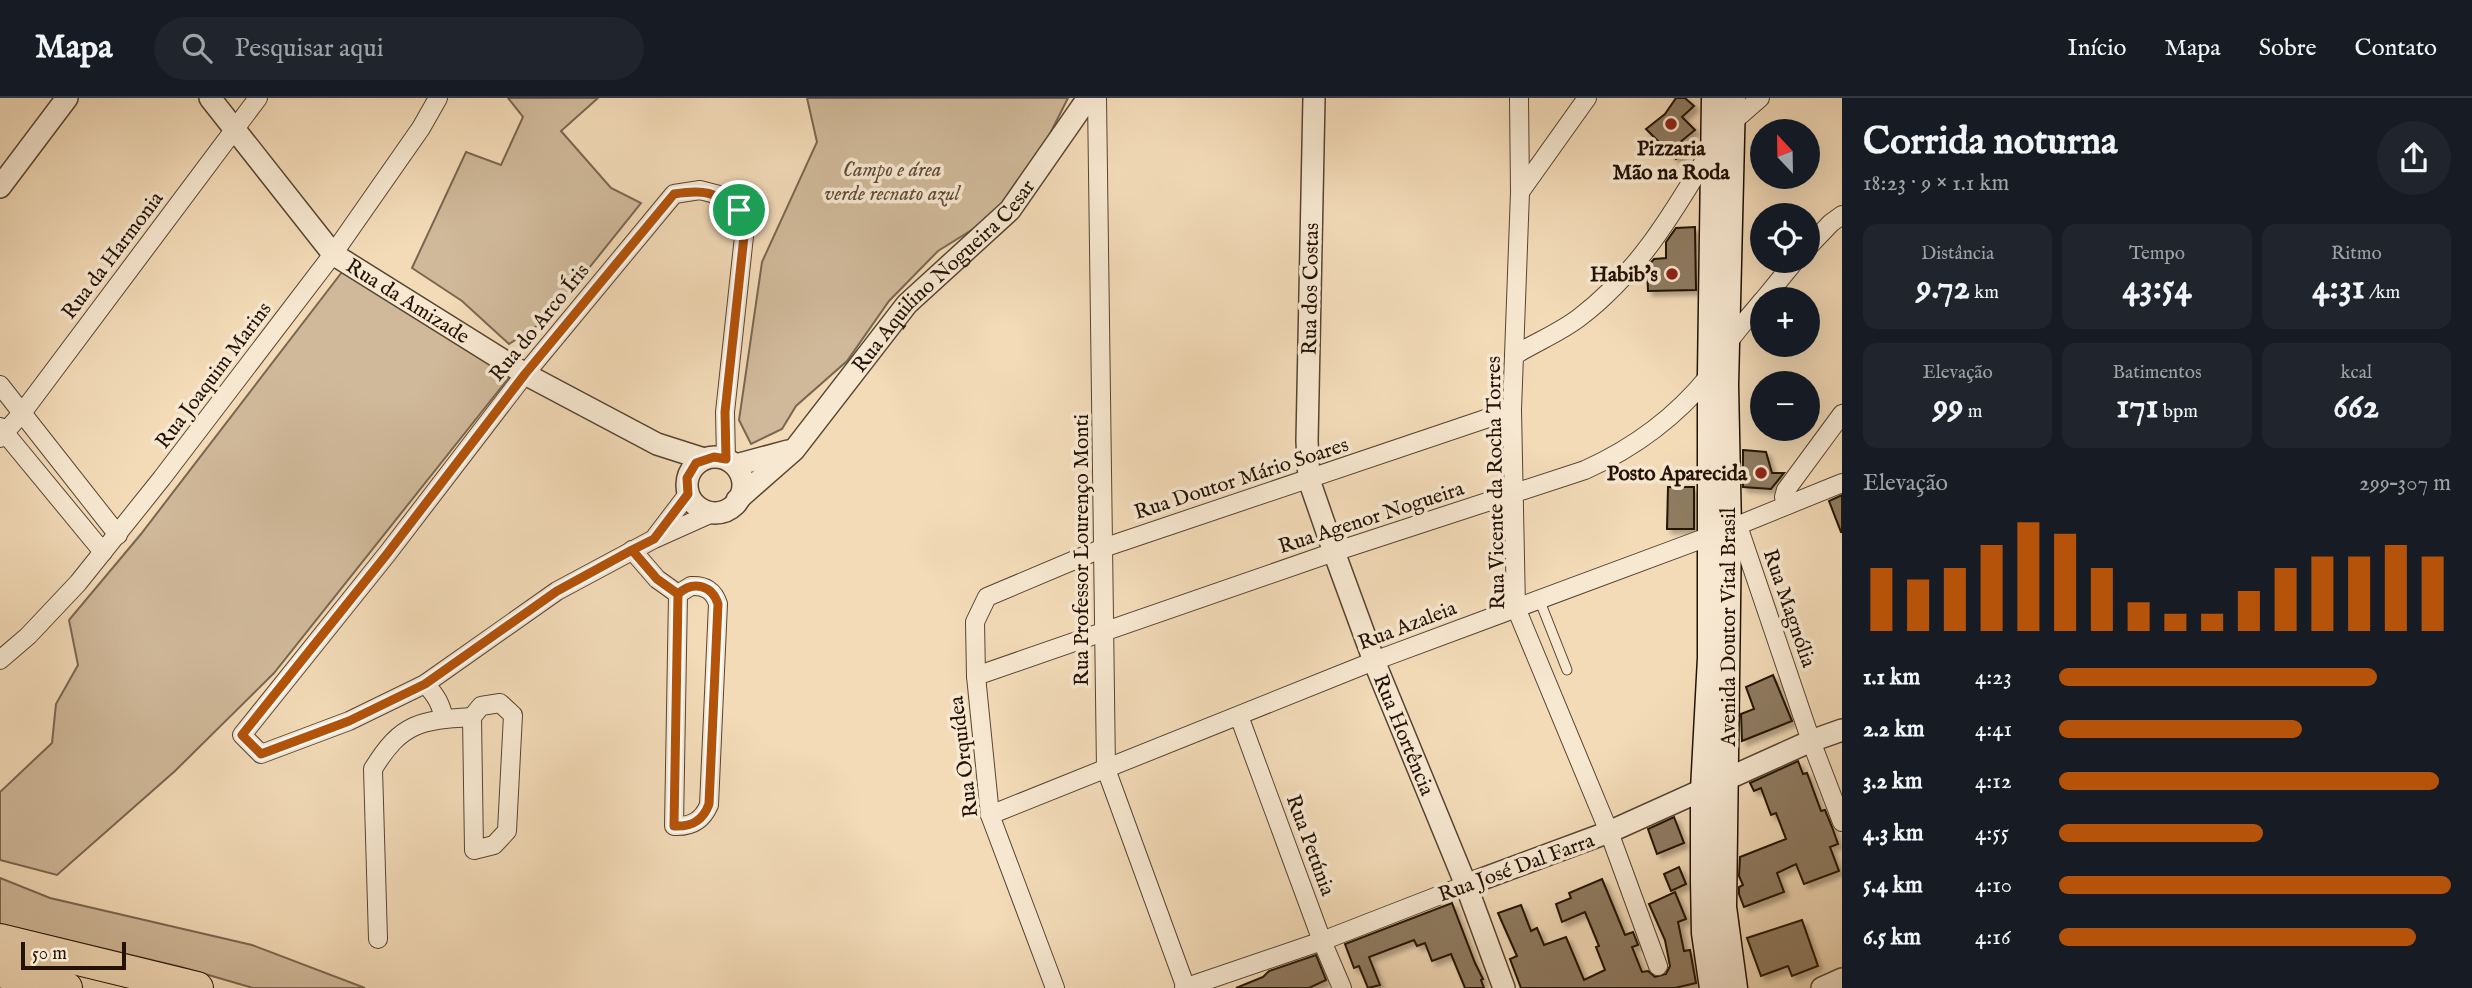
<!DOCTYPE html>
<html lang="pt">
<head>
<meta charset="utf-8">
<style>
  :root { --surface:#171b24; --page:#20242c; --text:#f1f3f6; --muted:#9ea1a6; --line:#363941; --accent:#b45309 }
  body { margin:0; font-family:"IM FELL English",serif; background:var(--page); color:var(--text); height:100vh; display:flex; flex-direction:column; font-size:26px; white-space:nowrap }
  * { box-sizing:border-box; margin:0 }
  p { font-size:23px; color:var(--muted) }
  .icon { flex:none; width:38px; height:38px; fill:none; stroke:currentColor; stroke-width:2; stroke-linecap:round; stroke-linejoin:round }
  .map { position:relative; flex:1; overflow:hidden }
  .sheet { display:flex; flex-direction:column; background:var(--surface); width:630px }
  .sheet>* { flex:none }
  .needle { width:46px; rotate:338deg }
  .controls { position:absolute; left:1750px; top:21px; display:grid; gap:14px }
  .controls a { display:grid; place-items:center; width:70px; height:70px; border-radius:50%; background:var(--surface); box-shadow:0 7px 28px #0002; font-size:35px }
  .scale { position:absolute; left:21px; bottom:18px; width:105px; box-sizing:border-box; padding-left:7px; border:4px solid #231205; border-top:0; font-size:19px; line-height:24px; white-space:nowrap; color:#231205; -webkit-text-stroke:5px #f7e8d1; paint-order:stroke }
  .pin { position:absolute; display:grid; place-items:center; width:60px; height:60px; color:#fff; margin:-30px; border:4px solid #fff; border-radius:50%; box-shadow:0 2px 7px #0007 }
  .round { display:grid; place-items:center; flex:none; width:74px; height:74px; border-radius:37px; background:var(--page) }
  .overview { display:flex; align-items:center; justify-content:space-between; height:119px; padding:0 21px }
  h1 { font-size:38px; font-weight:700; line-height:52px }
  .stats { display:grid; grid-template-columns:repeat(3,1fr); gap:10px; height:119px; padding:7px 21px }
  .stats div { display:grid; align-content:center; border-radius:14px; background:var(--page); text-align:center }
  .stats b { font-size:35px; font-weight:700 }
  .stats small { font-size:19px; font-weight:400 }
  .stats p { font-size:19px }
  .chart { height:196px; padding:14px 21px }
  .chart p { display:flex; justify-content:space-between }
  .chart svg { width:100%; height:126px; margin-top:7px; stroke:var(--accent); stroke-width:6 }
  ul { padding:0 21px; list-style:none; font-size:23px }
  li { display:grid; grid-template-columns:112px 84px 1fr; align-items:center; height:52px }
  li i { height:18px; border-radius:9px; background:var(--accent) }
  header { display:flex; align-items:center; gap:42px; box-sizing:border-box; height:98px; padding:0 35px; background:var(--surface); border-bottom:2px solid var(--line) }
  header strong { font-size:33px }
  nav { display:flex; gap:38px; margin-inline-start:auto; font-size:24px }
  .search { width:490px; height:63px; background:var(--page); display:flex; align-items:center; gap:18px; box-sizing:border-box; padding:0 24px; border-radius:38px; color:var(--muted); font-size:26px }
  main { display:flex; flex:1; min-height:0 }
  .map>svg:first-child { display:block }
  .green { fill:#d0b99a; stroke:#7a6650; stroke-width:2 }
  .building { fill:#8f7b62; stroke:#231205; stroke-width:2; filter:url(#shadow) }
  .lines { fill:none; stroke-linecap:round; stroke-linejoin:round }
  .service-casing { stroke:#574432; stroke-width:11 }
  .minor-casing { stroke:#574432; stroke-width:20 }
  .tertiary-casing { stroke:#574432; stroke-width:24 }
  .secondary-casing { stroke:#231205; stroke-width:27 }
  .motorway-casing { stroke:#231205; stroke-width:34 }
  .service { stroke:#f7e8d1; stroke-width:9 }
  .minor { stroke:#f7e8d1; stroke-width:18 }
  .tertiary { stroke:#f7e8d1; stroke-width:21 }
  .secondary { stroke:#f7e8d1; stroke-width:24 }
  .motorway { stroke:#f3dbb8; stroke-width:32 }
  .route-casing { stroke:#fff; stroke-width:14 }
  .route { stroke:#b45309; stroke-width:9 }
  .poi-dot { fill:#8f2418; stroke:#f7e8d1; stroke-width:2.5 }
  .labels { text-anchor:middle; stroke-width:7; stroke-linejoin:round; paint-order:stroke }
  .poi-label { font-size:21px; font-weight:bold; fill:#231205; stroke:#f7e8d1; text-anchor:end }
  .park-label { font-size:21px; font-style:italic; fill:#604c39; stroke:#f7e8d1 }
  .street-label { font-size:21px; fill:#231205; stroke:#f7e8d1 }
</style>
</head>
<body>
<header>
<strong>Mapa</strong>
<div class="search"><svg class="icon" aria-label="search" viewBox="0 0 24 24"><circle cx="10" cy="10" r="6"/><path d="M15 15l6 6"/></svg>Pesquisar aqui</div>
<nav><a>Início</a><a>Mapa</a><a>Sobre</a><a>Contato</a></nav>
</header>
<main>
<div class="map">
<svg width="1842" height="890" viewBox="0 0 1842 890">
  <defs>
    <filter id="shadow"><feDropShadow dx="4.5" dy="4.5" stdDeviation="2" flood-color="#0004"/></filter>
  </defs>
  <rect width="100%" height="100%" fill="#f3dbb8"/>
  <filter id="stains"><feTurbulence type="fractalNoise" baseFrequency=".00286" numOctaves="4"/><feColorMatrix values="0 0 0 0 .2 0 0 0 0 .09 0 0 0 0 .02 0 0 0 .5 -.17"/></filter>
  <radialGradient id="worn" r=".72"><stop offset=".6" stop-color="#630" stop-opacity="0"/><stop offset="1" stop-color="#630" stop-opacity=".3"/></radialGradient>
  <g class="green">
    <path d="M508 0H598L561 33 611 90 641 105 549 220 509 246 462 203 412 170 466 54 501 67 523 19Z"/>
    <path d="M807 0H1068L1015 105 938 153 889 203 847 263 796 308 782 331 751 346 739 322 762 164 817 44Z"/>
    <path d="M342 174 511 277 274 575 175 673 57 777 0 762V694L52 645 56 606 78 567 69 522 141 436Z"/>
    <path d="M0 780 50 800 252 847 365 890H253L181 869 0 826Z"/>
  </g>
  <g class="building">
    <path d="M1676 0H1685L1694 8 1682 19 1695 32 1679 45 1686 53 1676 61 1646 31 1665 16Z"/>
    <path d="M1695 129 1696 192 1648 193 1647 169 1654 161 1666 160V144L1676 130Z"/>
    <path d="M1743 352 1766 354 1772 375H1784L1771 391 1743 389Z"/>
    <path d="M1668 389H1694V431H1667Z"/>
    <path d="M1842 397V434H1841L1829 403Z"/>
    <path d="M1773 577 1792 623 1742 643 1741 616 1754 611 1746 589Z"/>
    <path d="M1798 663 1803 676 1807 675 1821 713 1825 712 1832 729 1838 746 1830 749 1839 773 1804 786 1796 766 1777 775 1784 794 1744 809 1739 796V789L1743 787 1739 778 1740 759 1786 741 1776 715 1771 717 1761 690 1754 693 1750 685Z"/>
    <path d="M1674 719 1684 745 1657 756 1648 731Z"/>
    <path d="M1679 769 1686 786 1671 793 1664 776Z"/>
    <path d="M1602 781 1625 837 1633 834 1638 847 1632 849 1642 874 1648 873 1655 879 1666 876 1670 868 1665 842 1649 806 1675 794 1686 821 1678 824 1684 853 1690 852 1696 885 1675 890H1521L1510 861 1517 858 1498 815 1521 807 1531 833 1537 830 1544 847 1566 839 1584 882 1605 872 1596 849 1599 848 1585 814 1562 824 1556 806 1571 800 1569 795Z"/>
    <path d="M1452 805 1475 865 1483 881 1481 882 1484 890H1465L1451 856 1432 863 1425 845 1417 848 1414 842 1369 859 1380 887 1368 890 1359 868 1354 870 1345 846Z"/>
    <path d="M1802 822 1818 868 1792 878 1788 868 1761 878 1747 840Z"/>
    <path d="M1316 857 1326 882 1309 890H1236L1263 879 1269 873Z"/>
  </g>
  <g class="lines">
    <defs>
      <path id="service" d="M1539 501 1567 572"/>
      <g id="minor">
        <path d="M1097 0 1106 671 1186 890"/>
        <path d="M1519 0 1520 94 1512 312 1516 510 1609 734 1658 868"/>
        <path d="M1729 27 1760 0"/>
        <path d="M1520 94 1587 0"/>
        <path d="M1808 149 1831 125 1842 117"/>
        <path d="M1764 201 1795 163"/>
        <path d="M1515 257C1536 244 1561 234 1580 219 1639 174 1675 112 1712 50"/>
        <path d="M0 287 118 437"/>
        <path d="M0 329 103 454"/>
        <path d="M0 340 22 315 258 0"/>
        <path d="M1787 407 1784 399 1786 392 1842 316"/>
        <path d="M712 415 654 441 557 493 425 586 349 623 261 656 242 637 387 456 525 276 674 96 700 92 719 97 739 112 745 129 725 314 726 361"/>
        <path d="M1738 428 1811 643 1842 724"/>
        <path d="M656 438 688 396"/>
        <path d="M632 452 657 481 678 496"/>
        <path d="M691 488C705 487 714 493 718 506L709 707C702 723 691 729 674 728L678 496Z"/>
        <path d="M0 562 28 538 78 485 162 380 333 156 421 30 438 0"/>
        <path d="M976 578 1334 454 1585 372C1634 350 1675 320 1709 278 1716 268 1721 256 1728 245 1738 230 1751 217 1762 203"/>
        <path d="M425 586C436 597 441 606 444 621"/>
        <path d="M500 605 513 617 507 733 494 747 474 752 472 619 481 608Z"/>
        <path d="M1239 618 1322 843 1342 890"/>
        <path d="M990 717 1374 563 1729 431 1842 385"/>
        <path d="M378 841 373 671C401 625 420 622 472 619"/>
        <path d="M1055 890 990 717 976 578 975 524 987 499 1103 450 1512 312"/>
        <path d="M1184 890 1322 843 1466 787"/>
      </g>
      <g id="tertiary">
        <path id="s1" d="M210 0 333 156 525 276 657 346 704 361"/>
        <path id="s2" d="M1314 0 1307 343 1309 382 1334 454 1374 563 1466 787 1504 890"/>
        <path d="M0 89 67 0"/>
        <circle cx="715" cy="387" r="28"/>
        <path d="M736 367 788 353"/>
        <path id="s3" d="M737 402 794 352 907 206 1010 112 1088 0"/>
        <path d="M1466 787 1609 734 1811 643 1842 632"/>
        <path d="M1822 890 1842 881"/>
      </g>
      <g id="secondary">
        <path d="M1733 0 1726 287 1729 431 1724 809 1735 890"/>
        <path d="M1712 890 1704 835 1703 783V692L1710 560V276L1714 0"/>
      </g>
      <g id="motorway">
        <path d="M0 842 197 890"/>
        <path d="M0 873 66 890"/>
      </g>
    </defs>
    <use href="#service" class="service-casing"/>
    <use href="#minor" class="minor-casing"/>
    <use href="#tertiary" class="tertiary-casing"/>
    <use href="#secondary" class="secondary-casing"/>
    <use href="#motorway" class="motorway-casing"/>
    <use href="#service" class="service"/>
    <use href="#minor" class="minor"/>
    <use href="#tertiary" class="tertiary"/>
    <use href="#secondary" class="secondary"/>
    <use href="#motorway" class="motorway"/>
  </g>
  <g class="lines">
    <defs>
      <path id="route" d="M739 112C714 94 705 91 674 96L525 276 387 456 242 637 261 656 349 623 425 586 557 493 632 452 657 481 678 496 674 728C691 729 703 723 709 706L718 506C712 487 693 482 678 496L657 481 632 452 654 441 688 396 687 380 696 365 714 359 726 361 725 314 745 129 739 112"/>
    </defs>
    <use href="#route" class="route-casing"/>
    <use href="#route" class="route"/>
  </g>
  <g class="poi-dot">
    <circle cx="1671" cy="26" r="7"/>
    <circle cx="1672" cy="176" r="7"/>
    <circle cx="1761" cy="375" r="7"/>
  </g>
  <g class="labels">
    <g class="poi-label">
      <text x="1671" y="57" text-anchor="middle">Pizzaria<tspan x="1671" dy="24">Mão na Roda</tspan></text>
      <text x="1658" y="183">Habib's</text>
      <text x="1747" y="382">Posto Aparecida</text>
    </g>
    <g class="park-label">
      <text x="892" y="78">Campo e área<tspan x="892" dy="24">verde recnato azul</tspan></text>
    </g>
    <g class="street-label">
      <text transform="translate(112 157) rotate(-53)" y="7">Rua da Harmonia</text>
      <text dy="7" stroke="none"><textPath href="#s3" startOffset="306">Rua Aquilino Nogueira Cesar</textPath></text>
      <text transform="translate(1310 191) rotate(-89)" y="7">Rua dos Costas</text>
      <text dy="7" stroke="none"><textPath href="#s1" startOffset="287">Rua da Amizade</textPath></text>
      <text transform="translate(539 224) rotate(-51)" y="7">Rua do Arco Íris</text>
      <text transform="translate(213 277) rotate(-53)" y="7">Rua Joaquim Marins</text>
      <text transform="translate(1241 380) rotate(-18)" y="7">Rua Doutor Mário Soares</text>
      <text transform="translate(1495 385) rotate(-91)" y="7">Rua Vicente da Rocha Torres</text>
      <text transform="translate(1371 419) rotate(-18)" y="7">Rua Agenor Nogueira</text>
      <text transform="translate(1081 452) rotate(-90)" y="7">Rua Professor Lourenço Monti</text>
      <text transform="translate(1790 510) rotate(71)" y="7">Rua Magnólia</text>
      <text transform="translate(1407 527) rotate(-21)" y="7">Rua Azaleia</text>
      <text transform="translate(1728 529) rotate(-90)" y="7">Avenida Doutor Vital Brasil</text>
      <text dy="7" stroke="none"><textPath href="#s2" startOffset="654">Rua Hortência</textPath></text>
      <text transform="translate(963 659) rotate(-97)" y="7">Rua Orquídea</text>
      <text transform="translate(1311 747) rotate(70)" y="7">Rua Petúnia</text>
      <text transform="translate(1516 769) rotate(-20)" y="7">Rua José Dal Farra</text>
    </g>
  </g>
  <rect width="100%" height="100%" filter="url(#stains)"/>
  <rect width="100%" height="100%" fill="url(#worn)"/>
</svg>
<div class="controls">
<a><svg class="needle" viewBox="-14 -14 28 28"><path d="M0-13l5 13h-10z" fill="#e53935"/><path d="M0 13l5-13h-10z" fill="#9ea1a6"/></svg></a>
<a><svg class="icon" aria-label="locate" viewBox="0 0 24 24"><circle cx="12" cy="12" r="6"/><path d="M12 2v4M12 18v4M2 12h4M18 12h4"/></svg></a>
<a>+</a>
<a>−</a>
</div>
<div class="scale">50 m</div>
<div class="pin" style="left:739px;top:112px;background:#1e9e55"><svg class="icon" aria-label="arrive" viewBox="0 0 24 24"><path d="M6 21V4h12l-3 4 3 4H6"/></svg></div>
</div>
<section class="sheet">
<div class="overview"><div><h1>Corrida noturna</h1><p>18:23 · 9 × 1.1 km</p></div><a class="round"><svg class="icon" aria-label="share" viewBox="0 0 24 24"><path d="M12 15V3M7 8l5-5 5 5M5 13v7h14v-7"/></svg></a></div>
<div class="stats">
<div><p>Distância</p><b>9.72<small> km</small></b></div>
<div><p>Tempo</p><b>43:54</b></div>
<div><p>Ritmo</p><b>4:31<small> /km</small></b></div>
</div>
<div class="stats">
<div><p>Elevação</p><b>99<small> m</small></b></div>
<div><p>Batimentos</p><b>171<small> bpm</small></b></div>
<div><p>kcal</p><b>662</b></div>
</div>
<div class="chart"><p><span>Elevação</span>299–307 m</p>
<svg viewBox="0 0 160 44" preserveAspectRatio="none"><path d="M5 44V22M15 44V26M25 44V22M35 44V14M45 44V6M55 44V10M65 44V22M75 44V34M85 44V38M95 44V38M105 44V30M115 44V22M125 44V18M135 44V18M145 44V14M155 44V18"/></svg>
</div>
<ul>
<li><b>1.1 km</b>4:23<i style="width:81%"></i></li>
<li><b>2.2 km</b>4:41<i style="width:62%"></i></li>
<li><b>3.2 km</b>4:12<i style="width:97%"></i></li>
<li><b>4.3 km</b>4:55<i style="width:52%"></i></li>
<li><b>5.4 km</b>4:10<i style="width:100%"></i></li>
<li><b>6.5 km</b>4:16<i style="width:91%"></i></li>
</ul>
</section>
</main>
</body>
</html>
